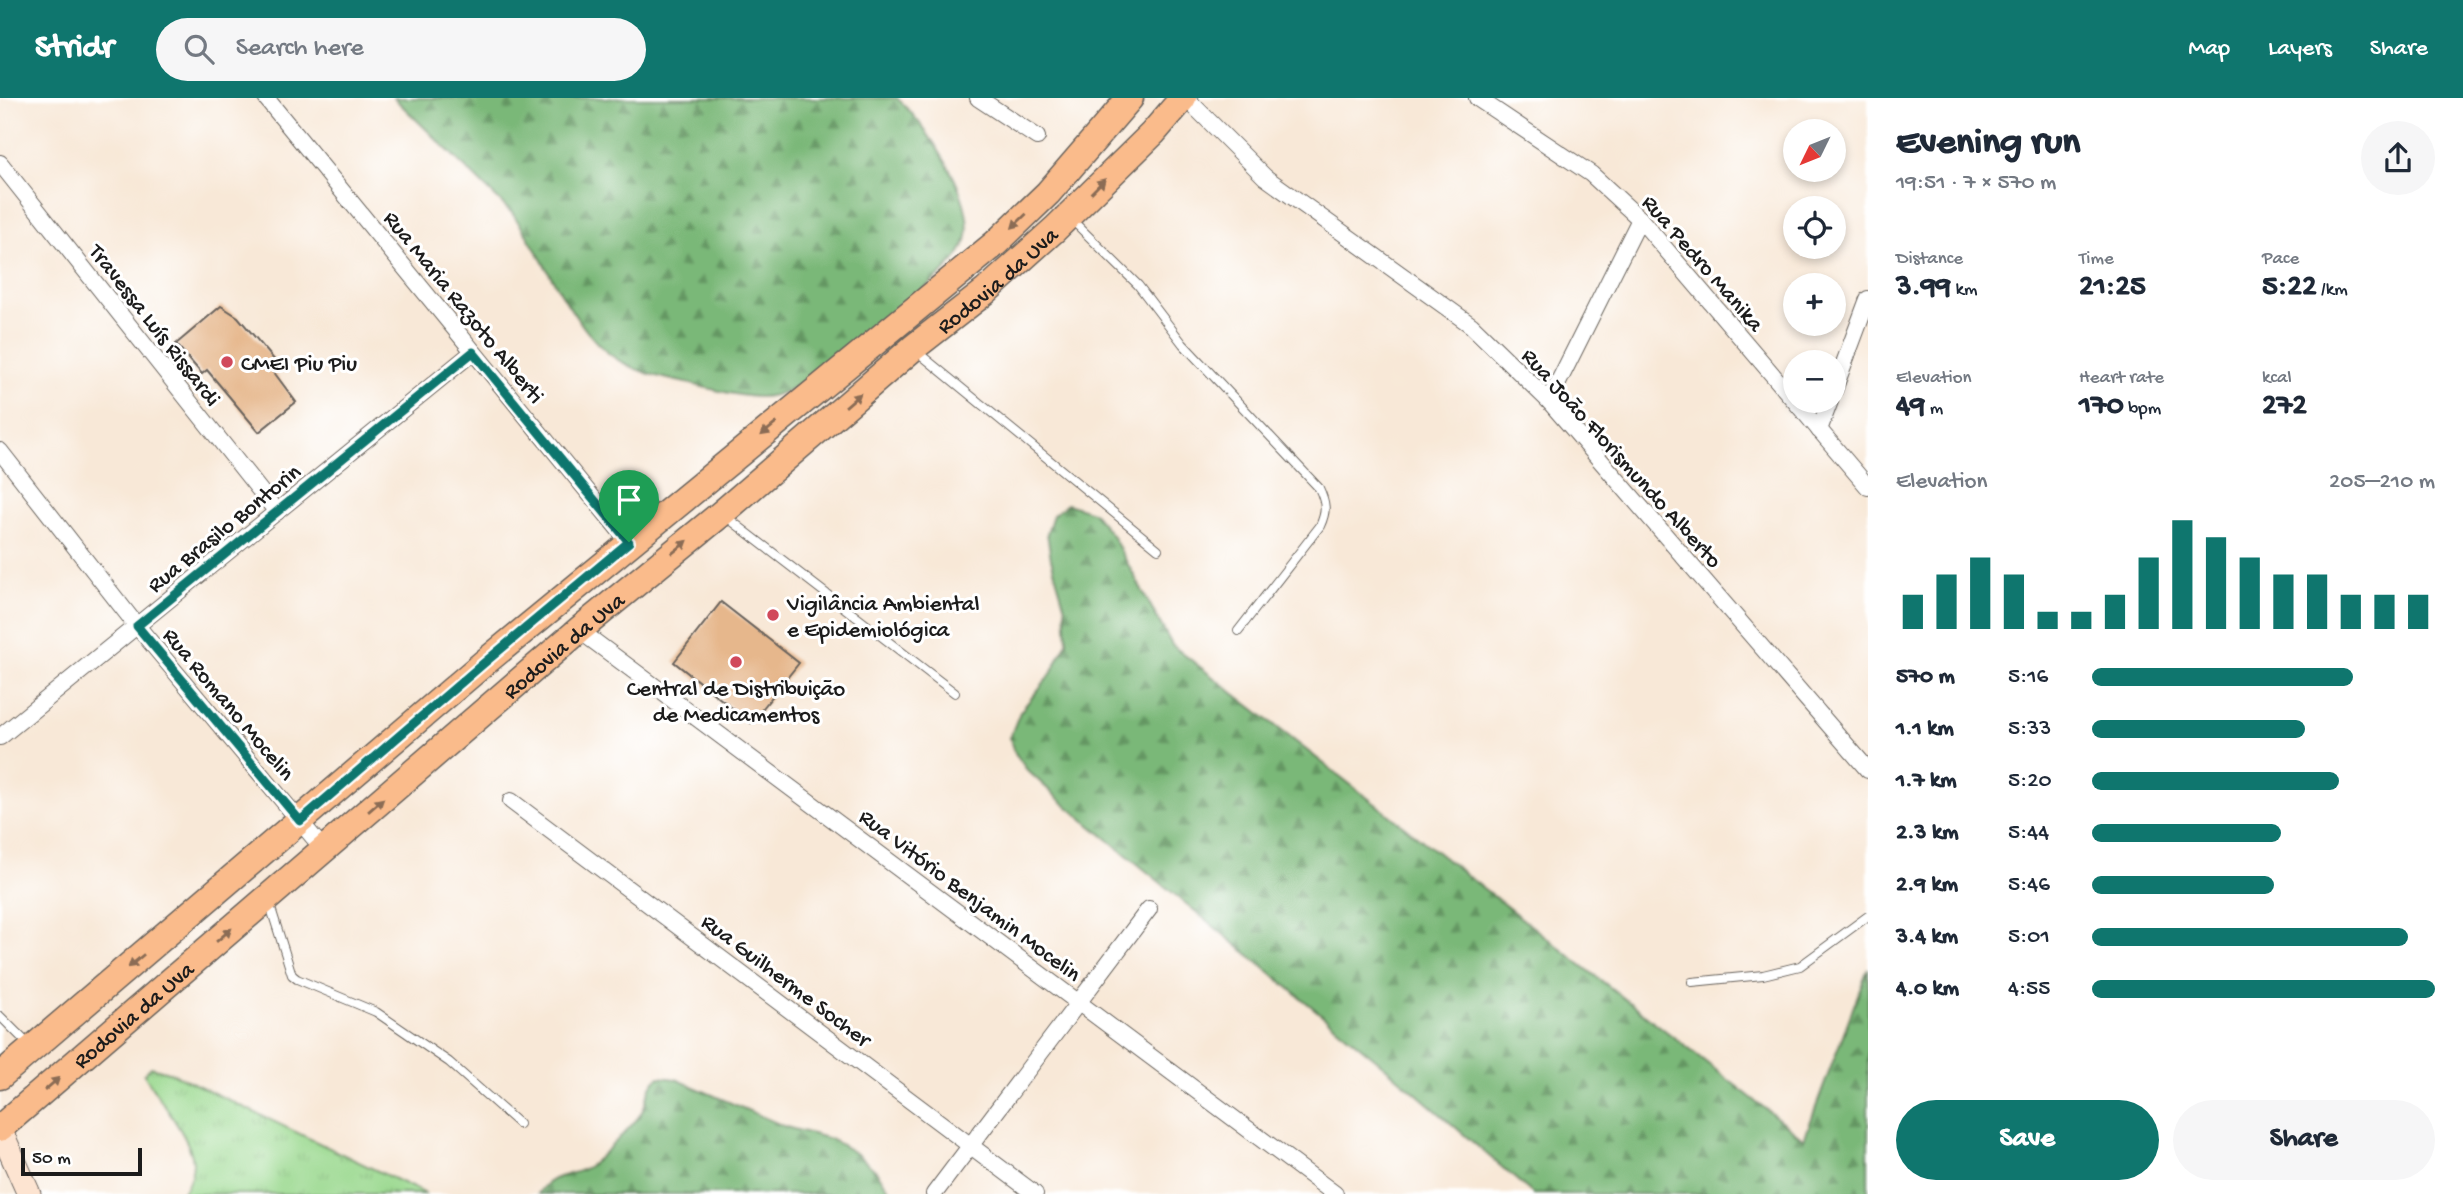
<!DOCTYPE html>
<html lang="en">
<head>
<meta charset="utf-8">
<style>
  :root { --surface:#fff; --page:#f6f6f7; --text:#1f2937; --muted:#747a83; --accent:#0f766e }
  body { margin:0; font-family:"Gochi Hand",sans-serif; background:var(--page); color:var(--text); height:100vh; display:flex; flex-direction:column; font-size:26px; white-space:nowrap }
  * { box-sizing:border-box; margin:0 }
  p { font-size:23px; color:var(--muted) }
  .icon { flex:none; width:38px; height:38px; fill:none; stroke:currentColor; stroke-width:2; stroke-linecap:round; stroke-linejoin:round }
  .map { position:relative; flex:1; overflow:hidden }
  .drawer { display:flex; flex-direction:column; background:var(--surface); width:595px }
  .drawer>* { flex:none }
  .needle { width:46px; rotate:227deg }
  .buttons { position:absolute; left:1783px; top:21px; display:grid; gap:14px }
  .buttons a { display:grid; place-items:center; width:63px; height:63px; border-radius:50%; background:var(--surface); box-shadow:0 4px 10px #0003; font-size:35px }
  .scale { position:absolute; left:21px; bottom:18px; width:121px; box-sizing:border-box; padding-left:7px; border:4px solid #1c1c1c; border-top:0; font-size:19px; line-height:24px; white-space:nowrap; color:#1c1c1c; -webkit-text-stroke:5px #fff; paint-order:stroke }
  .pin { position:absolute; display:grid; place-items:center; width:60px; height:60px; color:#fff; margin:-72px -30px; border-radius:50% 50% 50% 0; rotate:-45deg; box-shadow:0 0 7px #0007 }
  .pin .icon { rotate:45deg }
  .round { display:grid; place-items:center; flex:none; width:74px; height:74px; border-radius:37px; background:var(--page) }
  .overview { display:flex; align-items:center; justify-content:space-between; height:119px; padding:0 28px }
  h1 { font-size:38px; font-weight:700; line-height:52px }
  .metrics { display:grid; grid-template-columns:repeat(3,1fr); gap:10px; height:119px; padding:7px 28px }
  .metrics div { display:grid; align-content:center }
  .metrics b { font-size:30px; font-weight:700 }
  .metrics small { font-size:19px; font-weight:400 }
  .metrics p { font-size:19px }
  .chart { height:196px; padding:14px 28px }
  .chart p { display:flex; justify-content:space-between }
  .chart svg { width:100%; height:126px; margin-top:7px; stroke:var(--accent); stroke-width:6 }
  .cta { display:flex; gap:14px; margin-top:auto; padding:14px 28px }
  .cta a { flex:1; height:80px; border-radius:42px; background:var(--accent); color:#fff; font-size:28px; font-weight:700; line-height:80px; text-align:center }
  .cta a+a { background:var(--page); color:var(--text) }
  ul { padding:0 28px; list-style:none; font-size:23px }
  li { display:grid; grid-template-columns:112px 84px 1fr; align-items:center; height:52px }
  li i { height:18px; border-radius:9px; background:var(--accent) }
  header { display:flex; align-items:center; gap:42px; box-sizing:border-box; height:98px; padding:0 35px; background:var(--accent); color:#fff }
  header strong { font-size:33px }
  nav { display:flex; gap:38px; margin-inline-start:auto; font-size:24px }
  .search { width:490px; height:63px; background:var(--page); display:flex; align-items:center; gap:18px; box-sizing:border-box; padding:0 24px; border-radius:38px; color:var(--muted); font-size:26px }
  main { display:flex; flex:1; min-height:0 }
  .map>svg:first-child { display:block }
  .grass { fill:url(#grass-tufts); stroke:#5a7a54; stroke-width:2 }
  .forest { fill:url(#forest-firs); stroke:#4b6a4a; stroke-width:2 }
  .building { fill:#e6b78c }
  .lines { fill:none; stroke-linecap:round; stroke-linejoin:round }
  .lane-casing { stroke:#69635d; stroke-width:10 }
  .street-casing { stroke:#69635d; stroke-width:18 }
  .secondary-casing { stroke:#69635d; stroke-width:25 }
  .primary-casing { stroke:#69635d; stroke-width:29 }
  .lane { stroke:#fff; stroke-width:8 }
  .street { stroke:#fff; stroke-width:16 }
  .secondary { stroke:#fde4d1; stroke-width:23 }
  .primary { stroke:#fabb8b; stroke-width:26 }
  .oneway { fill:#8b6c54 }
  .route-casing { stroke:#fff; stroke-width:14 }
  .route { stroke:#0f766e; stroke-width:9 }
  .poi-dot { fill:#d1495b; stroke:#fff; stroke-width:2.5 }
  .labels { text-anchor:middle; stroke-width:6; stroke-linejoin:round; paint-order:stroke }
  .street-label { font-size:23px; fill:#1c1c1c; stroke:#fff }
  .poi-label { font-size:23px; fill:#1c1c1c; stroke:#fff; text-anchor:start }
</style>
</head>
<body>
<header>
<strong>Stridr</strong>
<div class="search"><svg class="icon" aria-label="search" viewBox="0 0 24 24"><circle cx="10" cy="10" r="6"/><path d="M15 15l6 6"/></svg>Search here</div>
<nav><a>Map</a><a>Layers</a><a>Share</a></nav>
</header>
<main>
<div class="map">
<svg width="1868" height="1096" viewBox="0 0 1868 1096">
  <defs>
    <pattern id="grass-tufts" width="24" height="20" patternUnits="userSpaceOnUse" patternTransform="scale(1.75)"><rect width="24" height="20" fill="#99d88d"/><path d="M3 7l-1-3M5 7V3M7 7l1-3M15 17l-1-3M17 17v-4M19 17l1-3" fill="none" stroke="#83b979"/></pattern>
    <pattern id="forest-firs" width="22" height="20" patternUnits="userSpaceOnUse" patternTransform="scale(1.75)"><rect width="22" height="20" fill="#7ab878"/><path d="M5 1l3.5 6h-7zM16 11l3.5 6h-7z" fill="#639562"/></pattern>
  </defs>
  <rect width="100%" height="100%" fill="#fff"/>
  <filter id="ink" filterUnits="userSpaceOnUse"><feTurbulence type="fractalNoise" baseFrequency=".0143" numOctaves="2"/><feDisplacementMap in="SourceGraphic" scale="14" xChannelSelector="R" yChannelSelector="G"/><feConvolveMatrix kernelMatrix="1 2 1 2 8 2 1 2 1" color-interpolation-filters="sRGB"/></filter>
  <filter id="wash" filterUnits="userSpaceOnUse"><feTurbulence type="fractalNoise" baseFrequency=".00686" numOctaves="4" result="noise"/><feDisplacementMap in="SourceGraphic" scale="28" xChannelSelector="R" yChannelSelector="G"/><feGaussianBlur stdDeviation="1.57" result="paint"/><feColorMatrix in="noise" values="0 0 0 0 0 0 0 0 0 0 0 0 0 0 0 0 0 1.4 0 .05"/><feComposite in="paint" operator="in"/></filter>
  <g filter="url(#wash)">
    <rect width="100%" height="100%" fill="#f8e8d7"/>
    <path class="grass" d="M151 969 172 975 426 1096H182C188 1087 193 1075 193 1064 191 1039 157 1000 144 976Z"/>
    <g class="forest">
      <path d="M394 0H897C926 27 974 97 967 138 963 164 922 192 903 207 867 237 805 300 758 299 737 298 715 292 695 287 667 281 639 276 615 260 571 231 544 156 511 114Z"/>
      <path d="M1067 406 1093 414 1112 437 1172 547 1804 1041 1868 870V1096H1533L1389 972 1062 704 1027 672 1013 652 1010 639 1020 614 1051 576 1067 544 1065 510 1051 461 1047 435 1053 417Z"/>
      <path d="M659 979 676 981 786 1029 831 1041 857 1056 876 1073 893 1096H538C552 1073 572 1080 589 1068 599 1061 633 1027 640 1017 649 1004 645 991 659 979Z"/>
    </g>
    <g id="blocks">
      <g class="building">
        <path d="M221 208 238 219 276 264 270 269 296 304 259 334 207 272 202 276 176 246Z"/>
        <path d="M721 504 799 565 751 625 674 564Z"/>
      </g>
    </g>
  </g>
  <g filter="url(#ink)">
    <use href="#blocks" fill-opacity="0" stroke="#69635d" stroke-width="2"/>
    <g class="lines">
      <defs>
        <g id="lane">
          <path d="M1070 120 1138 187 1183 246 1319 390C1326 405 1327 413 1320 428L1238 533"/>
          <path d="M915 252 1158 451"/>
          <path d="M724 417 955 595"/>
          <path d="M269 804 292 877 297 881 376 914 449 964 519 1026"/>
          <path d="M1692 884 1763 877 1800 868 1868 818"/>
          <path d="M0 918 30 948"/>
        </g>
        <g id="street">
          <path d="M266 0 629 444"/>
          <path d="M978 0 1037 39"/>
          <path d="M1186 0 1265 79 1471 227 1549 303 1868 672"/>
          <path d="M1477 0 1591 76 1640 121 1868 389"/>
          <path d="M0 65 277 414"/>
          <path d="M1834 292 1868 201"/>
          <path d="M1549 303 1640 121"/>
          <path d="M1819 332 1830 303"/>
          <path d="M0 353 137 528 324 752"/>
          <path d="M579 532 1335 1096"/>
          <path d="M0 639 473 254"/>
          <path d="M511 703 1035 1096"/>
          <path d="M934 1096 1149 811"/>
        </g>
        <path id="secondary" d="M0 1031 29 1096"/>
        <g id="primary">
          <path d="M0 978 484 565 996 145 1048 95 1130 0"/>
          <path id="s1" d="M0 1030 579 532 722 415 913 250 986 193 1055 131 1153 35 1183 0"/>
        </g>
      </defs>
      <use href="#lane" class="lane-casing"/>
      <use href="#street" class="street-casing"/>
      <use href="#secondary" class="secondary-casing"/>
      <use href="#primary" class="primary-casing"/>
      <use href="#lane" class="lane"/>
      <use href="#street" class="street"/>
      <use href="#secondary" class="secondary"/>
      <use href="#primary" class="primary"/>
    </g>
    <defs><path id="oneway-solid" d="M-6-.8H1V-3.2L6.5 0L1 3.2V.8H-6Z" transform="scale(1.75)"/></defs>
    <g class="oneway">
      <use href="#oneway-solid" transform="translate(1098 88) rotate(-45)"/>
      <use href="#oneway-solid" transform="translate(1019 123) rotate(136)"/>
      <use href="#oneway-solid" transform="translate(853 302) rotate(-41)"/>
      <use href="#oneway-solid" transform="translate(769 331) rotate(141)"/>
      <use href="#oneway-solid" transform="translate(680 449) rotate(-39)"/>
      <use href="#oneway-solid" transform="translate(376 707) rotate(-41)"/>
      <use href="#oneway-solid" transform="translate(224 837) rotate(-41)"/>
      <use href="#oneway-solid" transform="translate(136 863) rotate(140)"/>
      <use href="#oneway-solid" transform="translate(52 986) rotate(-41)"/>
    </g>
  </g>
  <g class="lines" filter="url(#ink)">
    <defs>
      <path id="route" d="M473 254 629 444 484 565 300 723 137 528Z"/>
    </defs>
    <use href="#route" class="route-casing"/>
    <use href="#route" class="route"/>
  </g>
  <g class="poi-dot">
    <circle cx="227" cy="264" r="7"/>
    <circle cx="773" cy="517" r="7"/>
    <circle cx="736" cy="564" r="7"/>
  </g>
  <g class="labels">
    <g class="street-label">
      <text transform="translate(1704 164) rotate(49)" y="8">Rua Pedro Manika</text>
      <text dy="8" stroke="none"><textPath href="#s1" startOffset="1309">Rodovia da Uva</textPath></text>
      <text transform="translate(465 208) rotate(51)" y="8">Rua Maria Razoto Alberti</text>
      <text transform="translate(156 226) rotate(52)" y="8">Travessa Luís Rissardi</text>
      <text transform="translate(1623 359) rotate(48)" y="8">Rua João Florismundo Alberto</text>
      <text transform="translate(223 429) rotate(-39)" y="8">Rua Brasilo Bontorin</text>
      <text dy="8" stroke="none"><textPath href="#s1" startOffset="742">Rodovia da Uva</textPath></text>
      <text transform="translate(230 605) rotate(50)" y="8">Rua Romano Mocelin</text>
      <text transform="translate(971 796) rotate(37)" y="8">Rua Vitório Benjamin Mocelin</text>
      <text transform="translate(787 881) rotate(37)" y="8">Rua Guilherme Socher</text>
      <text dy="8" stroke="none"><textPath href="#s1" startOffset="175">Rodovia da Uva</textPath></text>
    </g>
    <g class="poi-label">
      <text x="241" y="272">CMEI Piu Piu</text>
      <text x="787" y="512">Vigilância Ambiental<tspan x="787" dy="26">e Epidemiológica</tspan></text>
      <text x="736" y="597" text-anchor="middle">Central de Distribuição<tspan x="736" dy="26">de Medicamentos</tspan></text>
    </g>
  </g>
</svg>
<div class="buttons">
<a><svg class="needle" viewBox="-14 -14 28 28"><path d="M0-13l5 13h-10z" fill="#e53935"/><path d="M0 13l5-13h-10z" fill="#747a83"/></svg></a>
<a><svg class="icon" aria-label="locate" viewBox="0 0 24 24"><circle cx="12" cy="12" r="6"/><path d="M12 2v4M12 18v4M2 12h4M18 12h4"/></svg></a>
<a>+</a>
<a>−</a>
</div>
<div class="scale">50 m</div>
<div class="pin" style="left:629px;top:444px;background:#1e9e55"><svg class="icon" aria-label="arrive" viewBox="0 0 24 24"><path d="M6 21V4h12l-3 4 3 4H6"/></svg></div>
</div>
<section class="drawer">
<div class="overview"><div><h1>Evening run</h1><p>19:51 · 7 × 570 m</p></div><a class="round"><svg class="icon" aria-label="share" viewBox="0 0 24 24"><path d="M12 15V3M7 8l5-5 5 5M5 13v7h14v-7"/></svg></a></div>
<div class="metrics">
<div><p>Distance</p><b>3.99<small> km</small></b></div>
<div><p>Time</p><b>21:25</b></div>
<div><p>Pace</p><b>5:22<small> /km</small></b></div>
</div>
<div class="metrics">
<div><p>Elevation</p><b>49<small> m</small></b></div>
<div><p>Heart rate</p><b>170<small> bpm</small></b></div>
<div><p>kcal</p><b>272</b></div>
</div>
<div class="chart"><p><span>Elevation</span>205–210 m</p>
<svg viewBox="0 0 160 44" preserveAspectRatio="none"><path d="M5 44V32M15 44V25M25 44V19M35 44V25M45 44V38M55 44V38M65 44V32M75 44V19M85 44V6M95 44V12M105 44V19M115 44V25M125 44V25M135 44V32M145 44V32M155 44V32"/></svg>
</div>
<ul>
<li><b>570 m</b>5:16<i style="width:76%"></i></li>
<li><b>1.1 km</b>5:33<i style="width:62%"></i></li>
<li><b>1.7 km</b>5:20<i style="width:72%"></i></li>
<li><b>2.3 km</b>5:44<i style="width:55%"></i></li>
<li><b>2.9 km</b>5:46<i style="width:53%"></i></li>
<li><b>3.4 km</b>5:01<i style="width:92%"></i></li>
<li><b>4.0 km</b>4:55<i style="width:100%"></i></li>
</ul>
<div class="cta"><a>Save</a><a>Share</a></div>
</section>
</main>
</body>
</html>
